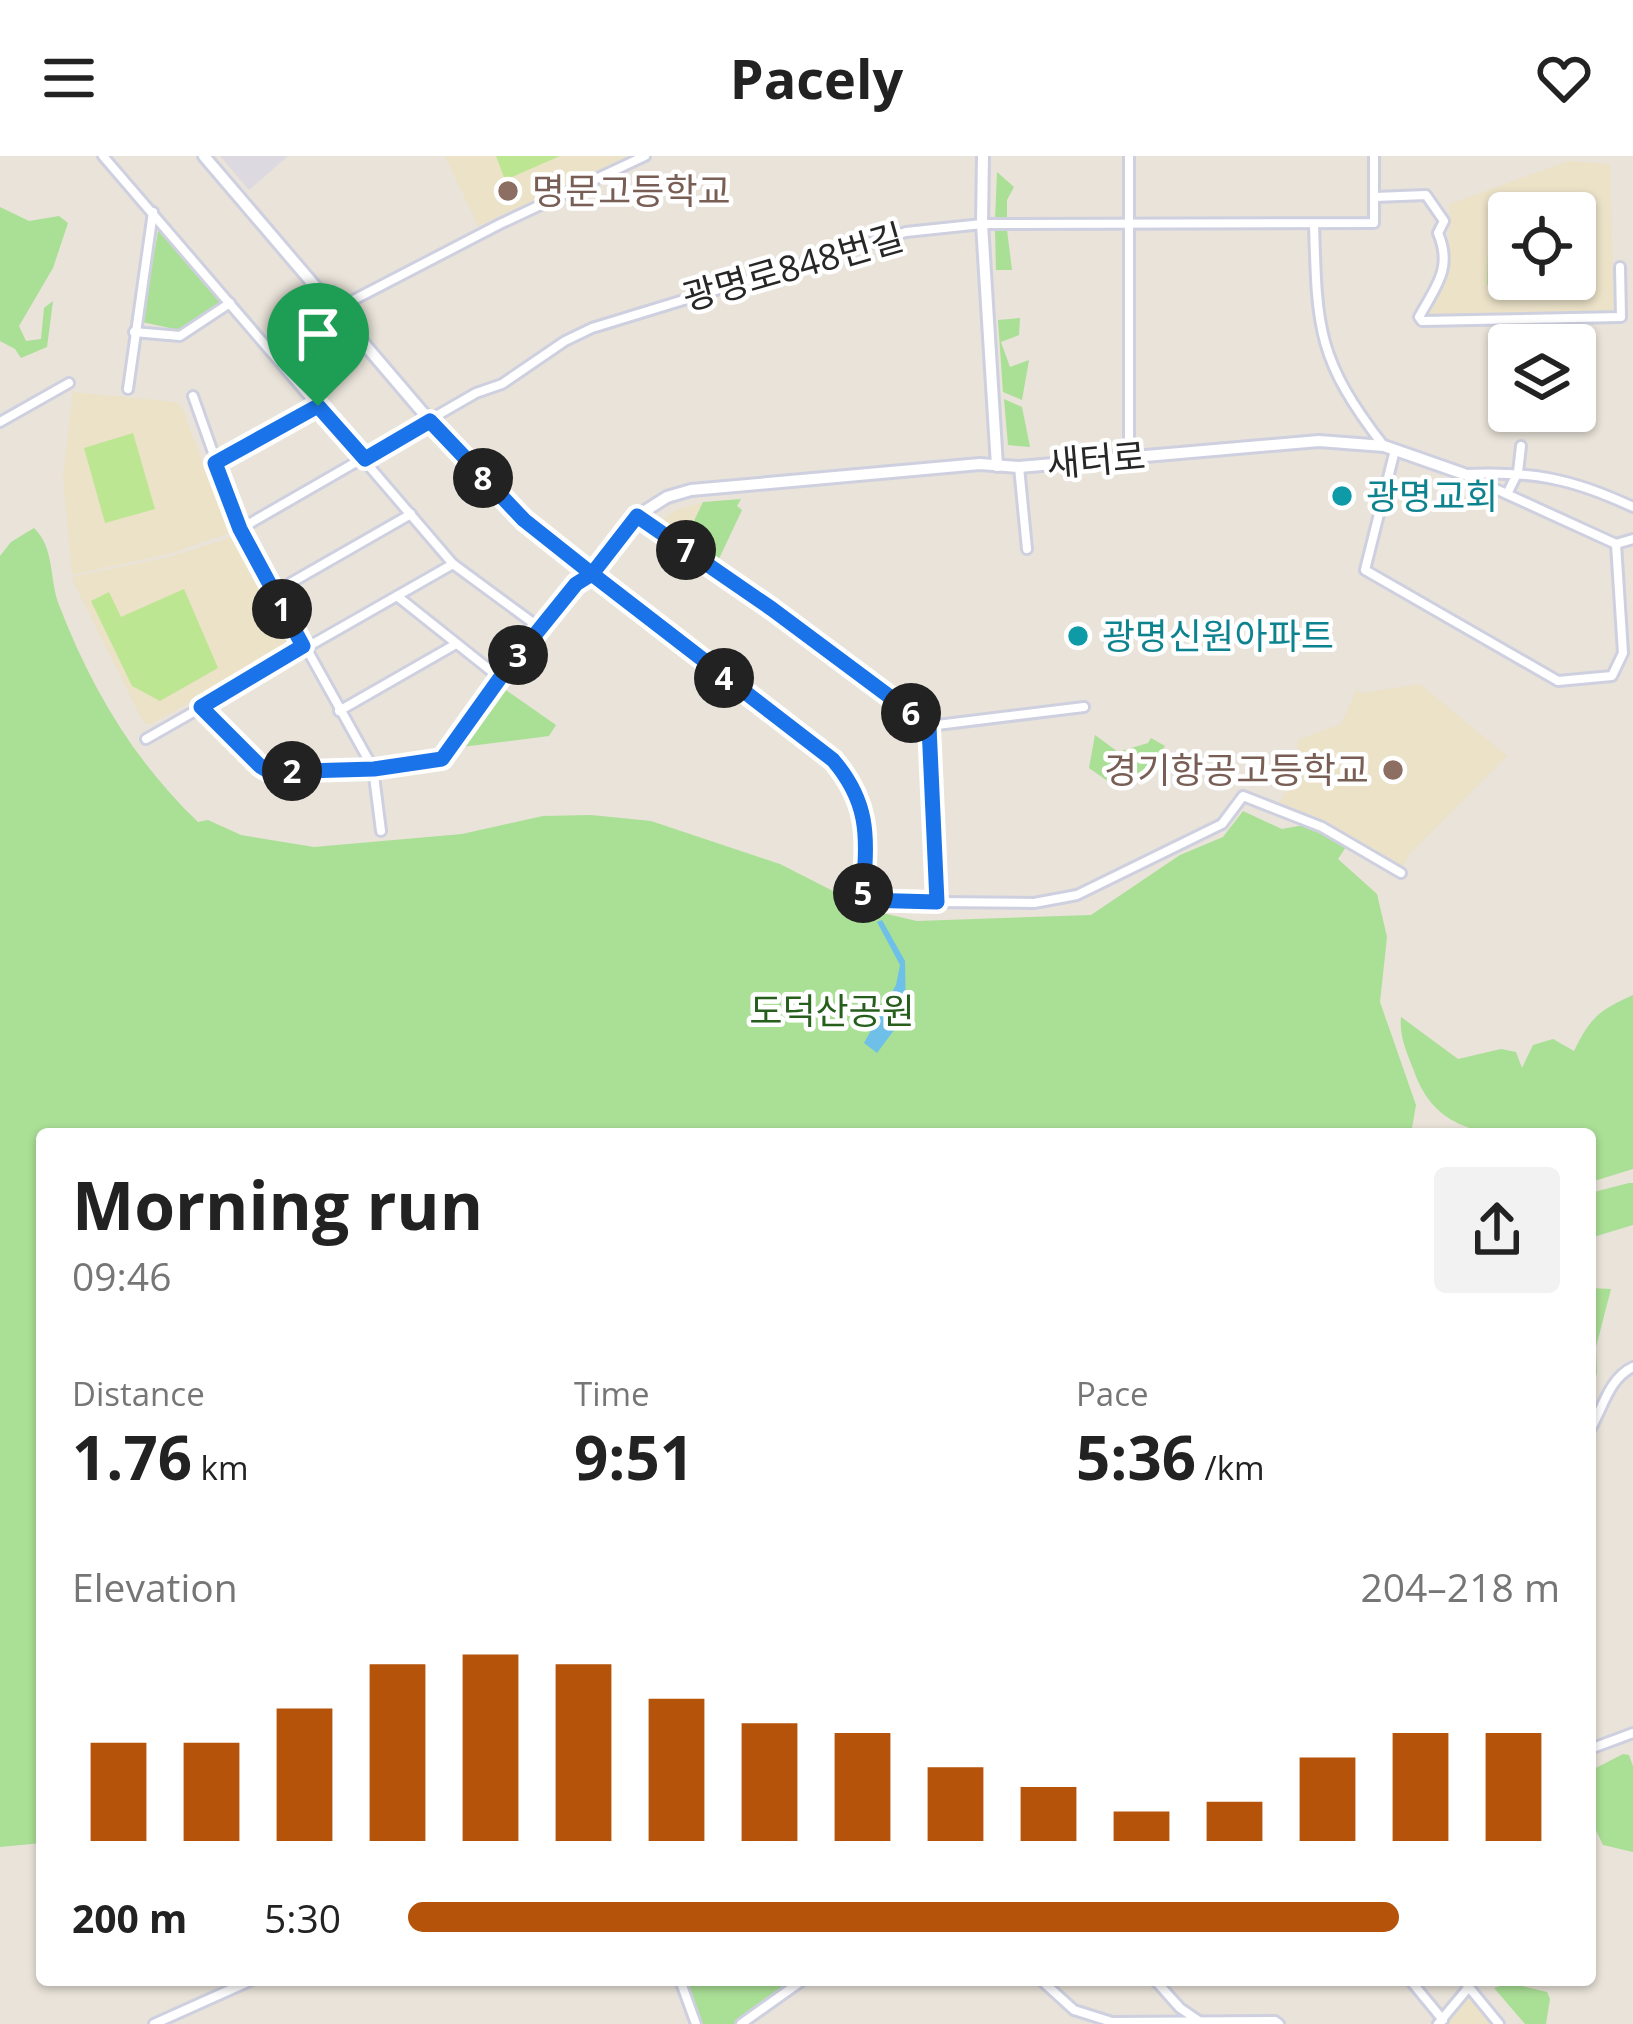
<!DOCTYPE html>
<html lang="en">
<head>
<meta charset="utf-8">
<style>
  :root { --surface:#fff; --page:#f2f2f2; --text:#222; --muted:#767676; --accent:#b45309 }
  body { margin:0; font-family:"Open Sans","Noto Sans KR",sans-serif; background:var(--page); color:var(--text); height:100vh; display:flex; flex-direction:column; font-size:45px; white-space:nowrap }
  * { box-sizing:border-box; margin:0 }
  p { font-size:39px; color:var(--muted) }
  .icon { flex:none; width:66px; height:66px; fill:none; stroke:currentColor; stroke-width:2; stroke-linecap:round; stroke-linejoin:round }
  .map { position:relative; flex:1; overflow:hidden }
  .drawer { position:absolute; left:36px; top:972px; width:1560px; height:858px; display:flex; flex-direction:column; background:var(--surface); border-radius:12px; box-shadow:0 3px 9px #0004 }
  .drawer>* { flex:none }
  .tools { position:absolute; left:1488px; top:36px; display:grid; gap:24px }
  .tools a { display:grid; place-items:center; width:108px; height:108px; border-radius:12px; background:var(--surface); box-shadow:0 3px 9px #0004; font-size:60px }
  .pin { position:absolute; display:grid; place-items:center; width:102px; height:102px; color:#fff; margin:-123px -51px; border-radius:50% 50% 50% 0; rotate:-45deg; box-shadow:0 0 12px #0007 }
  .pin .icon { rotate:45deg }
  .km { position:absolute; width:60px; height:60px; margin:-30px; border-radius:50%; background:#222; color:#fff; font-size:33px; line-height:60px; text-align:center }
  .round { display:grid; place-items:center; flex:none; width:126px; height:126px; border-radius:12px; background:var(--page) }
  .summary { display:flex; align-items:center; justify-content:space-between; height:204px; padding:0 36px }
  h1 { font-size:66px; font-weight:700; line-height:90px }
  .stats { display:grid; grid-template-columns:repeat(3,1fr); gap:18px; height:204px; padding:12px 36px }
  .stats div { display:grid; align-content:center }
  .stats b { font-size:60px; font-weight:700 }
  .stats small { font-size:33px; font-weight:400 }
  .stats p { font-size:33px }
  .chart { height:336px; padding:24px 36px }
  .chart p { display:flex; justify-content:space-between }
  .chart svg { width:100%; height:216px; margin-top:12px; stroke:var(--accent); stroke-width:6 }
  ul { padding:0 36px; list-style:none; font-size:39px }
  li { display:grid; grid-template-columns:192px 144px 1fr; align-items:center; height:90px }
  li i { height:30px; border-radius:15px; background:var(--accent) }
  header { display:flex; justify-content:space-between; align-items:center; height:156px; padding:0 36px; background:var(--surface); font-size:54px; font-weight:700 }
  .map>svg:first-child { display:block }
  .industrial { fill:#dcd9e1 }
  .education { fill:#ebe2c8; fill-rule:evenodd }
  .green { fill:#aadf96 }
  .pitch { fill:#bde692 }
  .water { fill:#6ec0e9 }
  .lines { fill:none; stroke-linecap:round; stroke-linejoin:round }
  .street-casing { stroke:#ced0e0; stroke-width:14 }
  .secondary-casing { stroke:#ced0e0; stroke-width:16 }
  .street { stroke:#fff; stroke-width:8 }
  .secondary { stroke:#fff; stroke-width:10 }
  .route-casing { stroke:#fff; stroke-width:24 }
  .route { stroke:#1a73e8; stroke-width:15 }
  .education-dot { fill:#8d6e63; stroke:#fff; stroke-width:4.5 }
  .culture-dot { fill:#0f9aa8; stroke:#fff; stroke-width:4.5 }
  .labels { text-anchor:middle; stroke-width:9; stroke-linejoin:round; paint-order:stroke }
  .education-label { font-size:36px; fill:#785e54; stroke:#fff; text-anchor:start }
  .street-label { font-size:36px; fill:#272727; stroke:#fff }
  .culture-label { font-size:36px; fill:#0d838f; stroke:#fff; text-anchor:start }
  .park-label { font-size:36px; fill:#255f1b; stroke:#fff }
</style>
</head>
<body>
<header><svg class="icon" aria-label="menu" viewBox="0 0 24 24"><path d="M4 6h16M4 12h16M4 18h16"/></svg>Pacely<svg class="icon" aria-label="heart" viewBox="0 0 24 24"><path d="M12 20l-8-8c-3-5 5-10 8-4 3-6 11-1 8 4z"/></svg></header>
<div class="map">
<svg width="1633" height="1868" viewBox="0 0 1633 1868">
  <rect width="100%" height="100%" fill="#e9e3d9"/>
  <path class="industrial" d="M220 0H288L249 34Z"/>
  <g class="education">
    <path d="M445 0H630L478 70Z"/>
    <path d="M1568 5 1610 8 1614 155 1425 160 1448 114 1450 48ZM1509 57H1575V123H1509Z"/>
    <path d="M73 236 175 246 181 249 229 377 169 398 72 419 63 320Z"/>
    <path d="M703 346 684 386 662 370 661 365 676 354Z"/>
    <path d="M232 381 290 490 151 568 144 567 71 421 169 401Z"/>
    <path d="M1420 528 1507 600 1409 699 1401 717 1279 647 1290 628 1299 583 1341 568 1357 533 1361 537Z"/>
    <path d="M1468 1832 1499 1868H1438Z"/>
  </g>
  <g class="green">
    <path d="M997 16 1014 31 1007 44V64H995Z"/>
    <path d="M0 51 29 65 59 60 68 67 53 112 19 170 26 185 41 183 44 152 53 145 47 191 21 202 15 193 0 185Z"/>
    <path d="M159 70 223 147 179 174 142 166Z"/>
    <path d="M995 74H1007L1012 114H996Z"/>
    <path d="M1020 162 1019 179 1001 186 1010 211 1029 204 1022 244 1003 236 998 164Z"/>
    <path d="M1004 243 1022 251 1030 291 1008 289Z"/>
    <path d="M741 343 737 350 742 354 717 407 684 386 703 346Z"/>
    <path d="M34 372C55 392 49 423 59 449 91 532 134 605 198 666L208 664 241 679 314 691 462 678 543 660 591 659 651 665 780 708 833 735 843 748 917 765 1091 759 1180 699 1223 681 1243 655 1282 673 1304 669 1346 691 1338 703 1377 738 1387 781 1380 846 1416 949 1411 978H42V1687L0 1691V400L11 386Z"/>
    <path d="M503 532 556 569 549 580 453 592Z"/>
    <path d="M1095 579 1118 596 1148 587 1151 582 1165 590 1146 615 1116 631 1089 612Z"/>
    <path d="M1633 839V1013L1591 1026 1590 978C1521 978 1441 994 1414 915 1407 897 1399 880 1401 861L1458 903 1501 893 1516 896 1522 912 1533 889 1553 883 1574 895C1590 862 1599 854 1633 839Z"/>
    <path d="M1629 1027H1633V1069L1590 1082V1037Z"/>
    <path d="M1590 1132 1611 1133 1596 1191 1597 1217 1590 1238Z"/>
    <path d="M1623 1598 1629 1599 1633 1610V1696L1603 1689 1590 1662V1615Z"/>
    <path d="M680 1824H792L796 1829 741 1868H696Z"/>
    <path d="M1510 1827 1547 1836 1550 1843 1546 1868H1525L1494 1832Z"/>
  </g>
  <g class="pitch">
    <path d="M496 0H560L505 24Z"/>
    <path d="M1509 59V123H1558V131L1491 133 1487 128 1489 62Z"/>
    <path d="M133 277 155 353 105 367 84 292Z"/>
    <path d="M184 433 218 512 160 545 132 530 91 445 109 436 121 461Z"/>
  </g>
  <path class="water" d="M882 764 905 805 906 858 877 897 864 887 896 829 900 809 877 766Z"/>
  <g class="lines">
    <defs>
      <g id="street">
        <path d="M103 0 453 408 540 472"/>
        <path d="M1129 0V300"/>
        <path d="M1375 41 1426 39 1444 65 1438 77C1453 112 1436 130 1419 161L1422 165 1621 161 1620 111"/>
        <path d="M1314 68C1317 173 1317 203 1383 289"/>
        <path d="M336 153 500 68 645 0"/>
        <path d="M134 176 180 180 230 147"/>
        <path d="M128 233 153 56"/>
        <path d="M193 240 240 373 373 612 381 675"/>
        <path d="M0 266 69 227"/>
        <path d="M1395 294 1365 414 1558 525 1612 520 1623 497 1616 388"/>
        <path d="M215 307 318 250"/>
        <path d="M1019 311 1027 393"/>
        <path d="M1464 318C1532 315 1571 322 1633 351"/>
        <path d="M1465 319 1616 388"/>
        <path d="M1507 338 1518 316 1521 290"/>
        <path d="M637 360 772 453 929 570 937 746 863 744"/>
        <path d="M240 373 476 237 502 228 565 185 592 172 906 76 982 68 1374 67V0"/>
        <path d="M1616 388 1633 383"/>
        <path d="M273 437 411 358"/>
        <path d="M397 440 500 522"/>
        <path d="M201 551 270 616 373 612 442 603 500 522 576 428 592 418"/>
        <path d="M339 555 456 488"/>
        <path d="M929 570 1084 551"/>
        <path d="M146 583 453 408"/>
        <path d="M937 746 1034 747 1077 739 1222 668 1243 640 1322 671 1401 717"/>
        <path d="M1590 1274C1603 1252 1609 1222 1633 1211"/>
        <path d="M1590 1593 1633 1577"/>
        <path d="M680 1824 696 1868"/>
        <path d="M1041 1824 1074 1854 1112 1866 1275 1865 1279 1868"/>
        <path d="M1155 1824 1180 1852 1202 1867"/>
        <path d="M1410 1824 1443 1864"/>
        <path d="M1463 1824 1499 1868"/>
        <path d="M154 1868 252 1824"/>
        <path d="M741 1868 803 1824"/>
        <path d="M1438 1868 1468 1832"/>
      </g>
      <g id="secondary">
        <path d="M204 0 430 265 524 364 833 604C873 651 866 686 863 744"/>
        <path d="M983 0 982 68 997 310"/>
        <path d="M592 418 637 360 667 341 691 334 980 308 1019 311 1319 285 1384 290 1464 318"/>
      </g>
    </defs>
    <use href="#street" class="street-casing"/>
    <use href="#secondary" class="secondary-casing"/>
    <use href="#street" class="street"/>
    <use href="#secondary" class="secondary"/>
  </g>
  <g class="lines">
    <defs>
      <path id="route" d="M318 250 215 307 240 373 303 490 201 551 260 610 270 616 374 613 442 603 500 522 576 428 592 418 833 604C873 651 866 686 863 744L937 746 929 570 772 453 637 360 592 418 524 364 430 265 365 303 318 250"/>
    </defs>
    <use href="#route" class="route-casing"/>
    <use href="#route" class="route"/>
  </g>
  <g class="education-dot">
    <circle cx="508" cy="35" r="12"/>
    <circle cx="1393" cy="614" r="12"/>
  </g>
  <g class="culture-dot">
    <circle cx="1342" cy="340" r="12"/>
    <circle cx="1078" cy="480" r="12"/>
  </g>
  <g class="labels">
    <g class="education-label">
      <text x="532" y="48">명문고등학교</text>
      <text x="1369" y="627" text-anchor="end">경기항공고등학교</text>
    </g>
    <g class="street-label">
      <text transform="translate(793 111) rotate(-16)" y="13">광명로848번길</text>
      <text transform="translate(1096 304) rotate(-5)" y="13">새터로</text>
    </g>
    <g class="culture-label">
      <text x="1366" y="353">광명교회</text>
      <text x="1102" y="493">광명신원아파트</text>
    </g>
    <g class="park-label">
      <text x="832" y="868">도덕산공원</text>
    </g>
  </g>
</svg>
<div class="tools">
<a><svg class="icon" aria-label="locate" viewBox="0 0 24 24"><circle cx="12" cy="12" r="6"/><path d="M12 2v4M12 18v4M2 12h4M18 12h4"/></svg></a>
<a><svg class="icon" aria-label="layers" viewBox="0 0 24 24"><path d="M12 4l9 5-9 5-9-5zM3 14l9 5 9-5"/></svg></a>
</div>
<div class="pin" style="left:318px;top:250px;background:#1e9e55"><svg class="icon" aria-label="arrive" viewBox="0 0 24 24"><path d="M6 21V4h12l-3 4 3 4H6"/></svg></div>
<b class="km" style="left:282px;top:453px">1</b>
<b class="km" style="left:292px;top:615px">2</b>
<b class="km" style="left:518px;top:499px">3</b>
<b class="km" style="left:724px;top:522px">4</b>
<b class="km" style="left:863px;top:737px">5</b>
<b class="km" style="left:911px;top:557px">6</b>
<b class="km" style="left:686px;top:394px">7</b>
<b class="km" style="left:483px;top:322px">8</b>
<section class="drawer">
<div class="summary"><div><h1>Morning run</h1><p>09:46</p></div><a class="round"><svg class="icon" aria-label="share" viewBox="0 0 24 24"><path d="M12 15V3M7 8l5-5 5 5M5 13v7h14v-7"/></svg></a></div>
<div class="stats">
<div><p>Distance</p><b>1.76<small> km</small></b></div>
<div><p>Time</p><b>9:51</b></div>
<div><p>Pace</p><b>5:36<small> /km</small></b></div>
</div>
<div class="chart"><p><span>Elevation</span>204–218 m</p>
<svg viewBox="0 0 160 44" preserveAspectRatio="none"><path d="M5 44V24M15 44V24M25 44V17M35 44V8M45 44V6M55 44V8M65 44V15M75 44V20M85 44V22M95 44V29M105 44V33M115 44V38M125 44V36M135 44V27M145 44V22M155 44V22"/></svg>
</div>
<ul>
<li><b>200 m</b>5:30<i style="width:86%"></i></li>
</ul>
</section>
</div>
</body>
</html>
